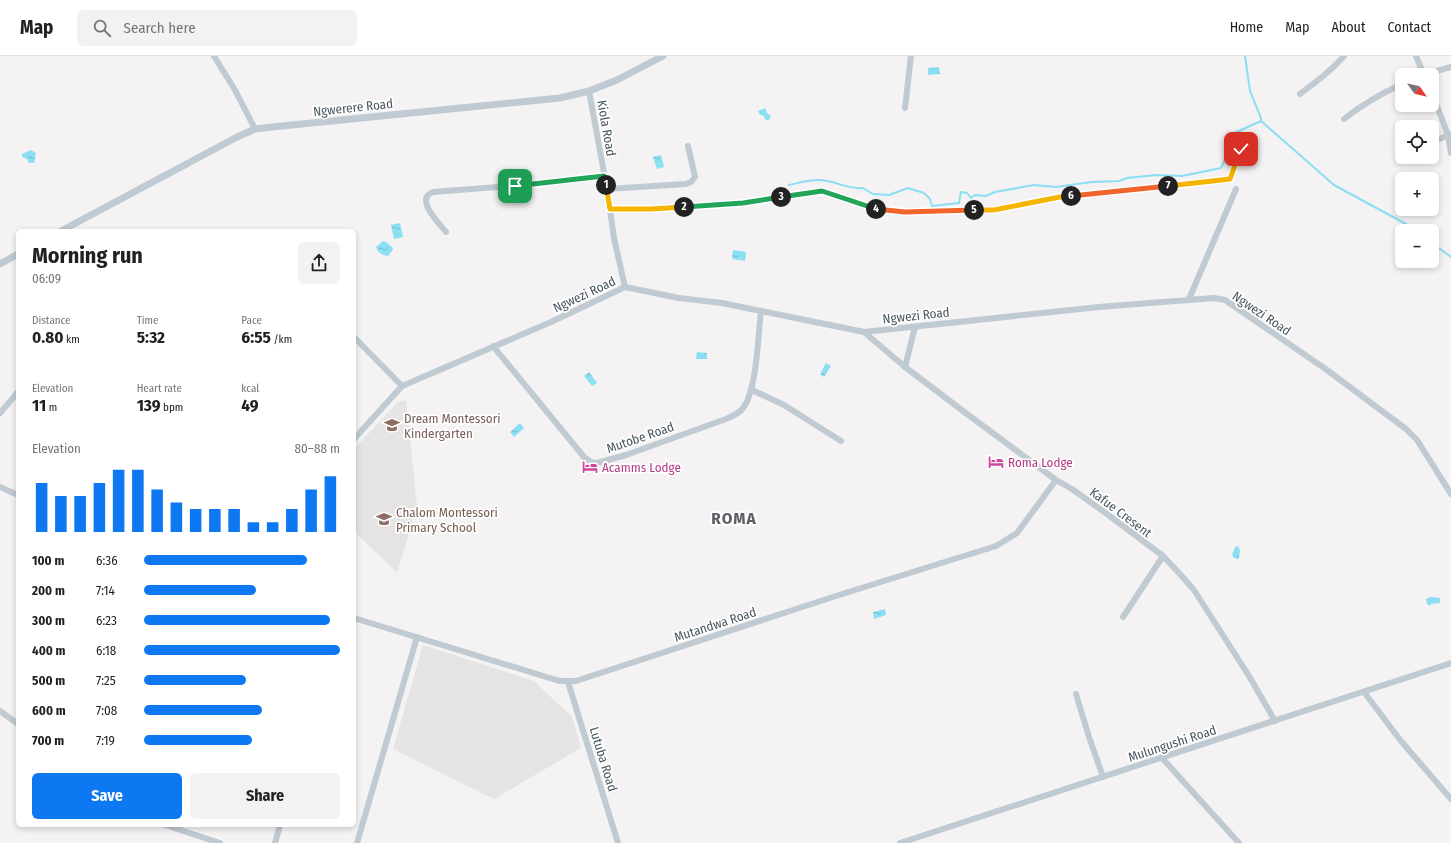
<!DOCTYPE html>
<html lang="en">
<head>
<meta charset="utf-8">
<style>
  :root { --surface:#fff; --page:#f2f2f2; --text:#202124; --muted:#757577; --line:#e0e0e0; --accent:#0e77f2 }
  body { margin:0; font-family:"Fira Sans Condensed",sans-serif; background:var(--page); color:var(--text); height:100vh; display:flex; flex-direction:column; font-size:15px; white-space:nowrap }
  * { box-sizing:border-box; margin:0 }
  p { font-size:13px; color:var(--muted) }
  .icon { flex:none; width:22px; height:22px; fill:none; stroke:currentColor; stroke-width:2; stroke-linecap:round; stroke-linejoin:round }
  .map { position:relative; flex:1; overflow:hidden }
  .details { position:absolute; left:16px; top:173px; width:340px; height:598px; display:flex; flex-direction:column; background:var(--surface); border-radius:6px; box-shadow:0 2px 6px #0003 }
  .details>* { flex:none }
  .needle { width:26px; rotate:124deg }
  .buttons { position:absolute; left:1395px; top:12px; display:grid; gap:8px }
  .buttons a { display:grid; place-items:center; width:44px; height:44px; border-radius:6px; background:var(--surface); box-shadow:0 2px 6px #0003; font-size:20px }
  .pin { position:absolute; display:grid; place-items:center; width:34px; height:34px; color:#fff; margin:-17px; border-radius:8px; box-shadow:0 2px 6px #0006 }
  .km { position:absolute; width:20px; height:20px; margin:-10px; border-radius:50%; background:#222; color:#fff; font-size:11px; line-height:20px; text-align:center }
  .round { display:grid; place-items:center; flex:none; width:42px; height:42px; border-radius:6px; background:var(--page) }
  .head { display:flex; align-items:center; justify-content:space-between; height:68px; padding:0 16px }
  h1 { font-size:22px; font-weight:700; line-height:30px }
  .figures { display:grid; grid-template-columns:repeat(3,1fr); gap:6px; height:68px; padding:4px 16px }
  .figures div { display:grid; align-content:center }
  .figures b { font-size:17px; font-weight:700 }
  .figures small { font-size:11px; font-weight:400 }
  .figures p { font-size:11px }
  .chart { height:112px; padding:8px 16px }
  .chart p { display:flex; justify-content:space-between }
  .chart svg { width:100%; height:72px; margin-top:4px; stroke:var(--accent); stroke-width:6 }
  .button { display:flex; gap:8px; margin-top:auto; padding:8px 16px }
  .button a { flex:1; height:46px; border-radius:6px; background:var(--accent); color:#fff; font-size:16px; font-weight:700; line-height:46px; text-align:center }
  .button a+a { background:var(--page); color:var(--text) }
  ul { padding:0 16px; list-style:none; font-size:13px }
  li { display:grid; grid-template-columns:64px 48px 1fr; align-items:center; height:30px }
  li i { height:10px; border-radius:5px; background:var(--accent) }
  header { display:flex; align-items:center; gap:24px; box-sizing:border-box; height:56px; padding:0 20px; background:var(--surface); border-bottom:1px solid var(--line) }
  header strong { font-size:19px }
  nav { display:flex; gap:22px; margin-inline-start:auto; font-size:14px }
  .search { width:280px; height:36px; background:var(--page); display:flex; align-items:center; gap:10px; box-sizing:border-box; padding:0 14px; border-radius:6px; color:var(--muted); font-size:15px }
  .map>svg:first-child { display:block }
  .education { fill:#e5e3e4 }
  .water { fill:url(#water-ripples) }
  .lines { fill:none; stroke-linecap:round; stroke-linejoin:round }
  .stream { stroke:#8adff3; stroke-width:2 }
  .minor { stroke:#bfcad2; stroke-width:6 }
  .tertiary { stroke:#bfcad2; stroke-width:7 }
  .split-1-casing { stroke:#fff; stroke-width:8 }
  .split-2-casing { stroke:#fff; stroke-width:8 }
  .split-3-casing { stroke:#fff; stroke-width:8 }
  .split-4-casing { stroke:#fff; stroke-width:8 }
  .split-5-casing { stroke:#fff; stroke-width:8 }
  .split-6-casing { stroke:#fff; stroke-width:8 }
  .split-7-casing { stroke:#fff; stroke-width:8 }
  .split-8-casing { stroke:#fff; stroke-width:8 }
  .split-1 { stroke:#22a559; stroke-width:5 }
  .split-2 { stroke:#f5b400; stroke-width:5 }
  .split-3 { stroke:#22a559; stroke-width:5 }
  .split-4 { stroke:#22a559; stroke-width:5 }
  .split-5 { stroke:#f0652b; stroke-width:5 }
  .split-6 { stroke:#f5b400; stroke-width:5 }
  .split-7 { stroke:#f0652b; stroke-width:5 }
  .split-8 { stroke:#f5b400; stroke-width:5 }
  .labels { text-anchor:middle; stroke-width:3.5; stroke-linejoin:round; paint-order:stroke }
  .street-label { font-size:13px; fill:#485661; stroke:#fff }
  .education-label { font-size:13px; fill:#785e54; stroke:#fff; text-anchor:start }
  .hotel-label { font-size:13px; fill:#b23c85; stroke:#fff; text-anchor:start }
  .district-label { font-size:17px; font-weight:bold; letter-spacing:1px; fill:#5e6268; stroke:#fff }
</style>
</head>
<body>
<header>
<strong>Map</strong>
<div class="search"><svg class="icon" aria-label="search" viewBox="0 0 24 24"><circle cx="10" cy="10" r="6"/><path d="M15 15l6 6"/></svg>Search here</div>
<nav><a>Home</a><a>Map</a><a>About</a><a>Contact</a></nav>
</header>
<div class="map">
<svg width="1451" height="787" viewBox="0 0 1451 787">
  <defs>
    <pattern id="water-ripples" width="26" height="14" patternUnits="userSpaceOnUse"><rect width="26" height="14" fill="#8adff3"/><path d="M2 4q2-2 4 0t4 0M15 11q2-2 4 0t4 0" fill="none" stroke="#73b8c8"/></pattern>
  </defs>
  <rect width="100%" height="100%" fill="#f4f2f2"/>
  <g class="education">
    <path d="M406 344 417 451 397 517 354 475V393L398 346Z"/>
    <path d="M423 589 534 625 572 661 581 692 494 743 393 693Z"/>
  </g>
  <g class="water">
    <path d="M939 11 940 18 928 19V12Z"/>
    <path d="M765 52 767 57 771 60 769 64H766L763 59H760L758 55Z"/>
    <path d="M31 94 36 97 34 107H29L27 103 22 101V98Z"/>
    <path d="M661 99 664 111 657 113 653 101Z"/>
    <path d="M400 167 403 181 394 183 391 169Z"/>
    <path d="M383 185 386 186 393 192 392 195 388 200C382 199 378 197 376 191Z"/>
    <path d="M733 194 746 196 745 205 732 203Z"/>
    <path d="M697 296 707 297V303H696Z"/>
    <path d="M826 307 831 310 824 321 820 318Z"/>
    <path d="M589 316 597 327 592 330 584 320Z"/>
    <path d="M520 367 524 372 514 381 510 376Z"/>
    <path d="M1238 490 1240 494 1239 502 1237 503 1234 502 1232 499 1235 491Z"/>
    <path d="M1431 541 1440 542V547L1431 548 1430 550 1427 548 1426 543Z"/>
    <path d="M885 553 886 559 874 563 873 556Z"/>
  </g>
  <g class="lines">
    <g class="stream">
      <path d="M1245 0 1250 35 1261 62V65L1334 129 1406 168 1416 175"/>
      <path d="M789 129C798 127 808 124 817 124 833 123 847 134 863 132L873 138 889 139 908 132 924 137 930 143 932 150 959 147 961 136 967 137 971 142 975 139 986 140 995 136 1034 129 1056 131 1092 126 1119 125 1127 122 1156 119 1182 120 1221 112 1226 102 1232 78 1261 65"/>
      <path d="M1432 187 1451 201"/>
    </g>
    <g class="minor">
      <path d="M214 0 235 34 255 73"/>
      <path d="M1416 0 1424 19"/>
      <path d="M1423 19 1451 11"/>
      <path d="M589 35 607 133 614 182 625 231"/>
      <path d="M1432 37 1448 79 1451 97"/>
      <path d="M1300 38C1316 26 1331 15 1344 0"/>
      <path d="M905 52 911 0"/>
      <path d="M1344 63C1363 48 1380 38 1402 28"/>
      <path d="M1432 86 1451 78"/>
      <path d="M607 133 686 128 691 126 695 121 688 90"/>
      <path d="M610 153H651L743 147 822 135 854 145 872 153 905 156 994 154 1060 141 1136 134 1230 123 1241 93"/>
      <path d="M446 176C439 167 414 143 433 136L550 127 604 121"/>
      <path d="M1189 243 1236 133"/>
      <path d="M864 276 905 311 967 358 1056 424 1072 433 1107 458 1163 500 1179 517 1194 534 1249 620 1275 665"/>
      <path d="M354 281 402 330"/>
      <path d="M493 290 584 401 591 406 597 407 626 399 726 363C733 360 740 357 744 351 757 331 758 280 761 255"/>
      <path d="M905 311 915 271"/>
      <path d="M752 334 784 349 841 385"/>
      <path d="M0 357 18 336"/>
      <path d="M354 383 402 330 551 266 625 231 679 242 722 247 864 276 1099 251 1214 242 1225 244 1327 314 1406 373 1417 384 1451 438"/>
      <path d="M0 431 18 439"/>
      <path d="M1123 561 1163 500"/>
      <path d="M354 562 553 623 560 625H576L839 539 996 490 1017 477 1056 424"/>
      <path d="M568 626 618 787"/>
      <path d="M1364 636 1401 685 1451 743"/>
      <path d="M1076 638 1089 681 1103 721"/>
      <path d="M0 655 18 668"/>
      <path d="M1162 702 1239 787"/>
      <path d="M165 769 220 787"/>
      <path d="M275 787 280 769"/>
      <path d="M357 787 417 581"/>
      <path d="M900 787 1451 607"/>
    </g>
    <g class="tertiary">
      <path d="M61 175 237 81 255 73 272 71 560 42 589 35 617 24 663 0"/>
      <path d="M0 208 18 198"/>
    </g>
  </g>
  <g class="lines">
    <defs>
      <path id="split-1" d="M515 130 604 120 606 129"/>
      <path id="split-2" d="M606 129 610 153H651L684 151"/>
      <path id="split-3" d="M684 151 743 147 781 141"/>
      <path id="split-4" d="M781 141 822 135 876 153"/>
      <path id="split-5" d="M876 153 905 156 974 154"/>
      <path id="split-6" d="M974 154H994L1060 141 1071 140"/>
      <path id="split-7" d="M1071 140 1168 130"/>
      <path id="split-8" d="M1168 130 1230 123 1241 93"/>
    </defs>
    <use href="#split-1" class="split-1-casing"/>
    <use href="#split-2" class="split-2-casing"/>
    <use href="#split-3" class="split-3-casing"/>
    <use href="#split-4" class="split-4-casing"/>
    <use href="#split-5" class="split-5-casing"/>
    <use href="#split-6" class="split-6-casing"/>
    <use href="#split-7" class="split-7-casing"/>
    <use href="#split-8" class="split-8-casing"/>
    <use href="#split-1" class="split-1"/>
    <use href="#split-2" class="split-2"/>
    <use href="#split-3" class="split-3"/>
    <use href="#split-4" class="split-4"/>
    <use href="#split-5" class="split-5"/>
    <use href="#split-6" class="split-6"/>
    <use href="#split-7" class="split-7"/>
    <use href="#split-8" class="split-8"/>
  </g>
  <defs>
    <symbol id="school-bare" viewBox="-9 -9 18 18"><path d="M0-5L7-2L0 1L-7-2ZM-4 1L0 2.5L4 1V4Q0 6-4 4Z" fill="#8d6e63" stroke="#fff" stroke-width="2.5" paint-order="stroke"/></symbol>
    <symbol id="hotel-bare" viewBox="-9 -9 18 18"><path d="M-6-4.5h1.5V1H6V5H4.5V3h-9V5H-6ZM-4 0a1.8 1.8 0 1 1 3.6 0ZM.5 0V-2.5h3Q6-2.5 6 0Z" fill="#d1479c" stroke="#fff" stroke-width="2.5" paint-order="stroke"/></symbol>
  </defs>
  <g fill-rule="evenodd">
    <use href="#school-bare" x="381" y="358" width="22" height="22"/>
    <use href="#hotel-bare" x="985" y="395" width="22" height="22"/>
    <use href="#hotel-bare" x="579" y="400" width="22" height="22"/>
    <use href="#school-bare" x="373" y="452" width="22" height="22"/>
  </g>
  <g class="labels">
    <g class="street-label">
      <text transform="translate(353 51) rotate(-6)" y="5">Ngwerere Road</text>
      <text transform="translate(607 72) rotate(80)" y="5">Kiola Road</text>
      <text transform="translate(584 238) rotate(-25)" y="5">Ngwezi Road</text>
      <text transform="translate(1262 257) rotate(34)" y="5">Ngwezi Road</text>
      <text transform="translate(916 259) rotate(-6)" y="5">Ngwezi Road</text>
      <text transform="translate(640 381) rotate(-19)" y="5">Mutobe Road</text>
      <text transform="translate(1121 456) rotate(37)" y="5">Kafue Cresent</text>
      <text transform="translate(715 568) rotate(-18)" y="5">Mutandwa Road</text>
      <text transform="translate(1172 687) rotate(-18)" y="5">Mulungushi Road</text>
      <text transform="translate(604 703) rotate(73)" y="5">Lutuba Road</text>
    </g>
    <g class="education-label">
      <text x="404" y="367">Dream Montessori<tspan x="404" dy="15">Kindergarten</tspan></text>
      <text x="396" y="461">Chalom Montessori<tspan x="396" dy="15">Primary School</tspan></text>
    </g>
    <g class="hotel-label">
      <text x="1008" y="411">Roma Lodge</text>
      <text x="602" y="416">Acamms Lodge</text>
    </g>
    <g class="district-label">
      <text x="734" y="468">ROMA</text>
    </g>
  </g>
</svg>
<div class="buttons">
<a><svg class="needle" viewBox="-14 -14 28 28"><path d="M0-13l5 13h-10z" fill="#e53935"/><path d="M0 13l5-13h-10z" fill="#757577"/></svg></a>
<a><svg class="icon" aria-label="locate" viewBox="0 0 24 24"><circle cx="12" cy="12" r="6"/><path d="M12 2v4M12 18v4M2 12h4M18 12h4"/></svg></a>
<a>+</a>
<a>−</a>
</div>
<div class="pin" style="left:515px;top:130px;background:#1e9e55"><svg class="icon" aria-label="arrive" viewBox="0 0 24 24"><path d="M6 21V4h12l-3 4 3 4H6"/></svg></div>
<div class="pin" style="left:1241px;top:93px;background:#d93025"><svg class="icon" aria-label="check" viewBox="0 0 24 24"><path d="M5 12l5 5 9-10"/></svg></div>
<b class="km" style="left:606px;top:129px">1</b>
<b class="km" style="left:684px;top:151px">2</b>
<b class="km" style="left:781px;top:141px">3</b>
<b class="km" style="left:876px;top:153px">4</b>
<b class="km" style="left:974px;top:154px">5</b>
<b class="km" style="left:1071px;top:140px">6</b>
<b class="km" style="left:1168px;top:130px">7</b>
<section class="details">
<div class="head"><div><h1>Morning run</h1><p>06:09</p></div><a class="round"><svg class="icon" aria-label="share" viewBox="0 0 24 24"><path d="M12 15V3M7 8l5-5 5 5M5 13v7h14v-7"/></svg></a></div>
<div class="figures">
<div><p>Distance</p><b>0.80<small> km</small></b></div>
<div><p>Time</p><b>5:32</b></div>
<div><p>Pace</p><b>6:55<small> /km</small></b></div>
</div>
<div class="figures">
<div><p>Elevation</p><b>11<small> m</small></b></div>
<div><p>Heart rate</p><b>139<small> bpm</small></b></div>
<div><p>kcal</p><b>49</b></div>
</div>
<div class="chart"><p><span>Elevation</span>80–88 m</p>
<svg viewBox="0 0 160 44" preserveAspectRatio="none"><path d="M5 44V14M15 44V22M25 44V22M35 44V14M45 44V6M55 44V6M65 44V18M75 44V26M85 44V30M95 44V30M105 44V30M115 44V38M125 44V38M135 44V30M145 44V18M155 44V10"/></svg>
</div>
<ul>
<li><b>100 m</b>6:36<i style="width:83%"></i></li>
<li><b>200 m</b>7:14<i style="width:57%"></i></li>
<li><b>300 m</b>6:23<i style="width:95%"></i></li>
<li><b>400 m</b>6:18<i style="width:100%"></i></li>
<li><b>500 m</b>7:25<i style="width:52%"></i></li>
<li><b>600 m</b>7:08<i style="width:60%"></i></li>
<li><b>700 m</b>7:19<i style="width:55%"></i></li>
</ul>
<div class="button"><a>Save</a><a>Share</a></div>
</section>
</div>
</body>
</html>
